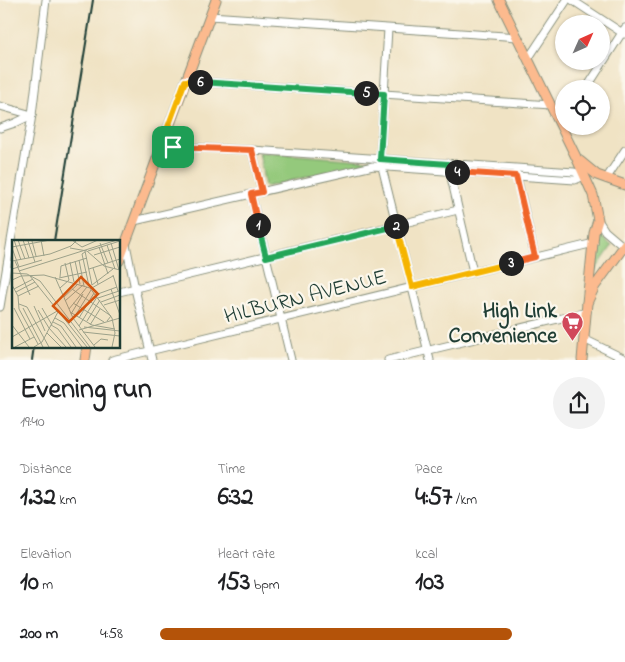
<!DOCTYPE html>
<html lang="en">
<head>
<meta charset="utf-8">
<style>
  :root { --surface:#fff; --page:#f2f2f2; --text:#202124; --muted:#757577; --accent:#b45309 }
  body { margin:0; font-family:"Indie Flower",sans-serif; background:var(--page); color:var(--text); height:100vh; display:flex; flex-direction:column; font-size:19px; white-space:nowrap }
  * { box-sizing:border-box; margin:0 }
  p { font-size:16px; color:var(--muted) }
  .icon { flex:none; width:28px; height:28px; fill:none; stroke:currentColor; stroke-width:2; stroke-linecap:round; stroke-linejoin:round }
  .map { position:relative; height:360px; overflow:hidden }
  .drawer { display:flex; flex-direction:column; background:var(--surface); flex:1 }
  .drawer>* { flex:none }
  .needle { width:32px; rotate:45deg }
  .tools { position:absolute; left:555px; top:15px; display:grid; gap:10px }
  .tools a { display:grid; place-items:center; width:55px; height:55px; border-radius:50%; background:var(--surface); box-shadow:0 1px 4px #0004; font-size:25px }
  .pin { position:absolute; display:grid; place-items:center; width:42px; height:42px; color:#fff; margin:-21px; border-radius:10px; box-shadow:0 2px 8px #0006 }
  .km { position:absolute; width:25px; height:25px; margin:-12px; border-radius:50%; background:#222; color:#fff; font-size:14px; line-height:25px; text-align:center }
  .round { display:grid; place-items:center; flex:none; width:52px; height:52px; border-radius:26px; background:var(--page) }
  .headline { display:flex; align-items:center; justify-content:space-between; height:85px; padding:0 20px }
  h1 { font-size:28px; font-weight:800; line-height:38px }
  .figures { display:grid; grid-template-columns:repeat(3,1fr); gap:8px; height:85px; padding:5px 20px }
  .figures div { display:grid; align-content:center }
  .figures b { font-size:25px; font-weight:800 }
  .figures small { font-size:14px; font-weight:400 }
  .figures p { font-size:14px }
  ul { padding:0 20px; list-style:none; font-size:16px }
  li { display:grid; grid-template-columns:80px 60px 1fr; align-items:center; height:38px }
  li i { height:12px; border-radius:6px; background:var(--accent) }
  .map>svg:first-child { display:block }
  .green { fill:#94c97b; stroke:#5a8358 }
  .lines { fill:none; stroke-linecap:round; stroke-linejoin:round }
  .minor-casing { stroke:#88907c; stroke-width:9 }
  .major-casing { stroke:#88907c; stroke-width:11 }
  .minor { stroke:#fff; stroke-width:7 }
  .major { stroke:#fcba8e; stroke-width:9 }
  .rail { stroke:#1f3d34; stroke-width:2 }
  .split-1-casing { stroke:#fff; stroke-width:10 }
  .split-2-casing { stroke:#fff; stroke-width:10 }
  .split-3-casing { stroke:#fff; stroke-width:10 }
  .split-4-casing { stroke:#fff; stroke-width:10 }
  .split-5-casing { stroke:#fff; stroke-width:10 }
  .split-6-casing { stroke:#fff; stroke-width:10 }
  .split-7-casing { stroke:#fff; stroke-width:10 }
  .split-1 { stroke:#f0652b; stroke-width:6 }
  .split-2 { stroke:#22a559; stroke-width:6 }
  .split-3 { stroke:#f5b400; stroke-width:6 }
  .split-4 { stroke:#f0652b; stroke-width:6 }
  .split-5 { stroke:#22a559; stroke-width:6 }
  .split-6 { stroke:#22a559; stroke-width:6 }
  .split-7 { stroke:#f5b400; stroke-width:6 }
  .labels { text-anchor:middle; stroke-width:4.5; stroke-linejoin:round; paint-order:stroke }
  .street-label { font-size:22px; fill:#1f3d34; stroke:#fbf7ec }
  .poi-label { font-size:22px; font-weight:bold; fill:#1f3d34; stroke:#fbf7ec; text-anchor:end }
  .inset-road { fill:none; stroke:#9ca18a; stroke-width:1 }
  .view { fill:#d45610; fill-opacity:0.15; stroke:#d45610; stroke-width:2.5 }
  .inset-edge { fill:none; stroke:#1f3d34; stroke-width:2.5 }
</style>
</head>
<body>
<div class="map">
<svg width="625" height="360" viewBox="0 0 625 360">
  <rect width="100%" height="100%" fill="#fbf7ec"/>
  <filter id="ink" filterUnits="userSpaceOnUse"><feTurbulence type="fractalNoise" baseFrequency=".02" numOctaves="2"/><feDisplacementMap in="SourceGraphic" scale="10" xChannelSelector="R" yChannelSelector="G"/><feConvolveMatrix kernelMatrix="1 2 1 2 8 2 1 2 1" color-interpolation-filters="sRGB"/></filter>
  <filter id="wash" filterUnits="userSpaceOnUse"><feTurbulence type="fractalNoise" baseFrequency=".0096" numOctaves="4" result="noise"/><feDisplacementMap in="SourceGraphic" scale="20" xChannelSelector="R" yChannelSelector="G"/><feGaussianBlur stdDeviation="1.12" result="paint"/><feColorMatrix in="noise" values="0 0 0 0 0 0 0 0 0 0 0 0 0 0 0 0 0 1.4 0 .05"/><feComposite in="paint" operator="in"/></filter>
  <g filter="url(#wash)">
    <rect width="100%" height="100%" fill="#f0e3c4"/>
    <g class="green">
      <path d="M259 152 374 161 265 187Z"/>
      <path d="M600 235 612 246 594 272Z"/>
    </g>
  </g>
  <g filter="url(#ink)">
    <g class="lines">
      <defs>
        <g id="minor">
          <path d="M572 0 624 34"/>
          <path d="M210 16 518 37"/>
          <path d="M388 29 380 159 430 360"/>
          <path d="M528 59 567 0"/>
          <path d="M185 81 551 105"/>
          <path d="M586 89 625 28"/>
          <path d="M0 106 32 115"/>
          <path d="M0 128 15 123 32 115"/>
          <path d="M161 146 252 150 574 172 584 176"/>
          <path d="M252 150 262 192"/>
          <path d="M449 169 473 272"/>
          <path d="M516 173 535 257"/>
          <path d="M606 179 625 150"/>
          <path d="M251 194 291 360"/>
          <path d="M598 220 605 231 625 248"/>
          <path d="M134 221 373 166 575 180 584 176"/>
          <path d="M126 244 135 289 152 360"/>
          <path d="M119 292 458 210"/>
          <path d="M0 307 32 115 46 0"/>
          <path d="M584 339 625 359"/>
          <path d="M112 360 594 243"/>
          <path d="M388 360 587 312"/>
        </g>
        <g id="major">
          <path d="M499 0 576 157 593 195 598 220 594 233 587 303"/>
          <path d="M580 161 597 175 625 185"/>
          <path d="M119 261 216 0"/>
          <path d="M85 360 87 346"/>
          <path d="M582 360 587 303 595 286 625 245"/>
        </g>
      </defs>
      <use href="#minor" class="minor-casing"/>
      <use href="#major" class="major-casing"/>
      <use href="#minor" class="minor"/>
      <use href="#major" class="major"/>
      <g class="rail">
        <path d="M54 241 93 0"/>
        <path d="M32 360 34 346"/>
      </g>
    </g>
  </g>
  <g class="lines" filter="url(#ink)">
    <defs>
      <path id="split-1" d="M173 147 252 150 262 192 251 194 258 225"/>
      <path id="split-2" d="M258 225 266 257 396 226"/>
      <path id="split-3" d="M396 226 412 287 511 263"/>
      <path id="split-4" d="M457 172 516 176 535 257 511 263"/>
      <path id="split-5" d="M366 93 384 94 380 159 448 164 449 172H457"/>
      <path id="split-6" d="M200 82 366 93"/>
      <path id="split-7" d="M173 147 161 146 185 81 200 82"/>
    </defs>
    <use href="#split-1" class="split-1-casing"/>
    <use href="#split-2" class="split-2-casing"/>
    <use href="#split-3" class="split-3-casing"/>
    <use href="#split-4" class="split-4-casing"/>
    <use href="#split-5" class="split-5-casing"/>
    <use href="#split-6" class="split-6-casing"/>
    <use href="#split-7" class="split-7-casing"/>
    <use href="#split-1" class="split-1"/>
    <use href="#split-2" class="split-2"/>
    <use href="#split-3" class="split-3"/>
    <use href="#split-4" class="split-4"/>
    <use href="#split-5" class="split-5"/>
    <use href="#split-6" class="split-6"/>
    <use href="#split-7" class="split-7"/>
  </g>
  <defs>
    <symbol id="supermarket-pin" viewBox="-11 -11 22 30"><path d="M0 17L-7.5 6A9.5 9.5 0 1 1 7.5 6Z" fill="#d1495b" stroke="#fbf7ec"/><path d="M-6-5.5h2.5l.6 2H6L4.5 2H-2.5L-4.4-4H-6ZM-1.5 3.2a1.3 1.3 0 1 0 .1 0ZM3 3.2a1.3 1.3 0 1 0 .1 0Z" fill="#fff"/></symbol>
  </defs>
  <g fill-rule="evenodd">
    <use href="#supermarket-pin" x="560" y="310" width="25" height="34"/>
  </g>
  <g class="labels">
    <g class="street-label">
      <text transform="translate(305 295) rotate(-14)" y="8">HILBURN AVENUE</text>
    </g>
    <g class="poi-label">
      <text x="557" y="317">High Link<tspan x="557" dy="25">Convenience</tspan></text>
    </g>
  </g>
  <g transform="translate(12 240)">
    <rect width="108" height="108" fill="#f0e3c4"/>
    <path class="inset-road" d="M2 0 9 20M6 0 13 19M11 0 17 18M29 0 32 16M60 0 70 7 86 0M16 1 23 22M20 1 24 16M88 3 96 23M99 3 107 30M95 5 103 29M0 7 38 0M87 7 96 34M0 8 7 27M58 8 75 11 92 26 108 30M73 11 80 45 101 29M76 11 108 1M73 12 70 14 77 46M82 15 108 7M67 20 72 46M0 21 38 14 59 6 65 0M3 21 18 55M63 21 68 44M58 22 62 42M81 28 86 44M0 29 30 20M77 29 108 19M7 31 105 0M0 33 15 34 28 41 78 107M101 35 106 51M18 36 75 107M43 37 61 78 83 107M48 37 49 26 75 18M47 38 75 32M0 40 9 36 32 35 78 48 100 78 103 93 100 107M0 45 6 56 7 69 26 104M48 48 57 40 53 23M2 49 21 39M60 49 99 76 95 81M78 49 101 36M99 49 108 75M4 52 23 42M83 55 105 47M6 56 27 46M52 57 66 44M86 58 107 51M53 61 71 45M89 62 108 55M61 63 92 82M7 64 15 67 37 107M92 65 108 60M22 66 33 91M2 68 18 99M11 68 31 107M30 68 40 85M57 69 75 47M26 70 37 88 54 107M58 72 80 85 103 89M59 74 71 54M63 76 79 50M43 78 52 83 70 107M67 78 82 53M75 81 88 60M41 82 49 86 64 107M0 85 17 107M39 85 46 89 59 107M78 85 88 69M67 86 85 57M72 87 108 91M67 90 108 78M71 92 108 96M35 93 49 107M0 97 47 70M82 105 89 99 96 100M3 107 22 97M22 107 30 102 47 70"/>
    <path class="view" d="M69 37 86 54 57 82 41 66Z"/>
    <rect width="108" height="108" class="inset-edge"/>
  </g>
</svg>
<div class="tools">
<a><svg class="needle" viewBox="-14 -14 28 28"><path d="M0-13l5 13h-10z" fill="#e53935"/><path d="M0 13l5-13h-10z" fill="#757577"/></svg></a>
<a><svg class="icon" aria-label="locate" viewBox="0 0 24 24"><circle cx="12" cy="12" r="6"/><path d="M12 2v4M12 18v4M2 12h4M18 12h4"/></svg></a>
</div>
<div class="pin" style="left:173px;top:147px;background:#1e9e55"><svg class="icon" aria-label="arrive" viewBox="0 0 24 24"><path d="M6 21V4h12l-3 4 3 4H6"/></svg></div>
<b class="km" style="left:258px;top:225px">1</b>
<b class="km" style="left:396px;top:226px">2</b>
<b class="km" style="left:511px;top:263px">3</b>
<b class="km" style="left:457px;top:172px">4</b>
<b class="km" style="left:366px;top:93px">5</b>
<b class="km" style="left:200px;top:82px">6</b>
</div>
<section class="drawer">
<div class="headline"><div><h1>Evening run</h1><p>19:40</p></div><a class="round"><svg class="icon" aria-label="share" viewBox="0 0 24 24"><path d="M12 15V3M7 8l5-5 5 5M5 13v7h14v-7"/></svg></a></div>
<div class="figures">
<div><p>Distance</p><b>1.32<small> km</small></b></div>
<div><p>Time</p><b>6:32</b></div>
<div><p>Pace</p><b>4:57<small> /km</small></b></div>
</div>
<div class="figures">
<div><p>Elevation</p><b>10<small> m</small></b></div>
<div><p>Heart rate</p><b>153<small> bpm</small></b></div>
<div><p>kcal</p><b>103</b></div>
</div>
<ul>
<li><b>200 m</b>4:58<i style="width:79%"></i></li>
</ul>
</section>
</body>
</html>
